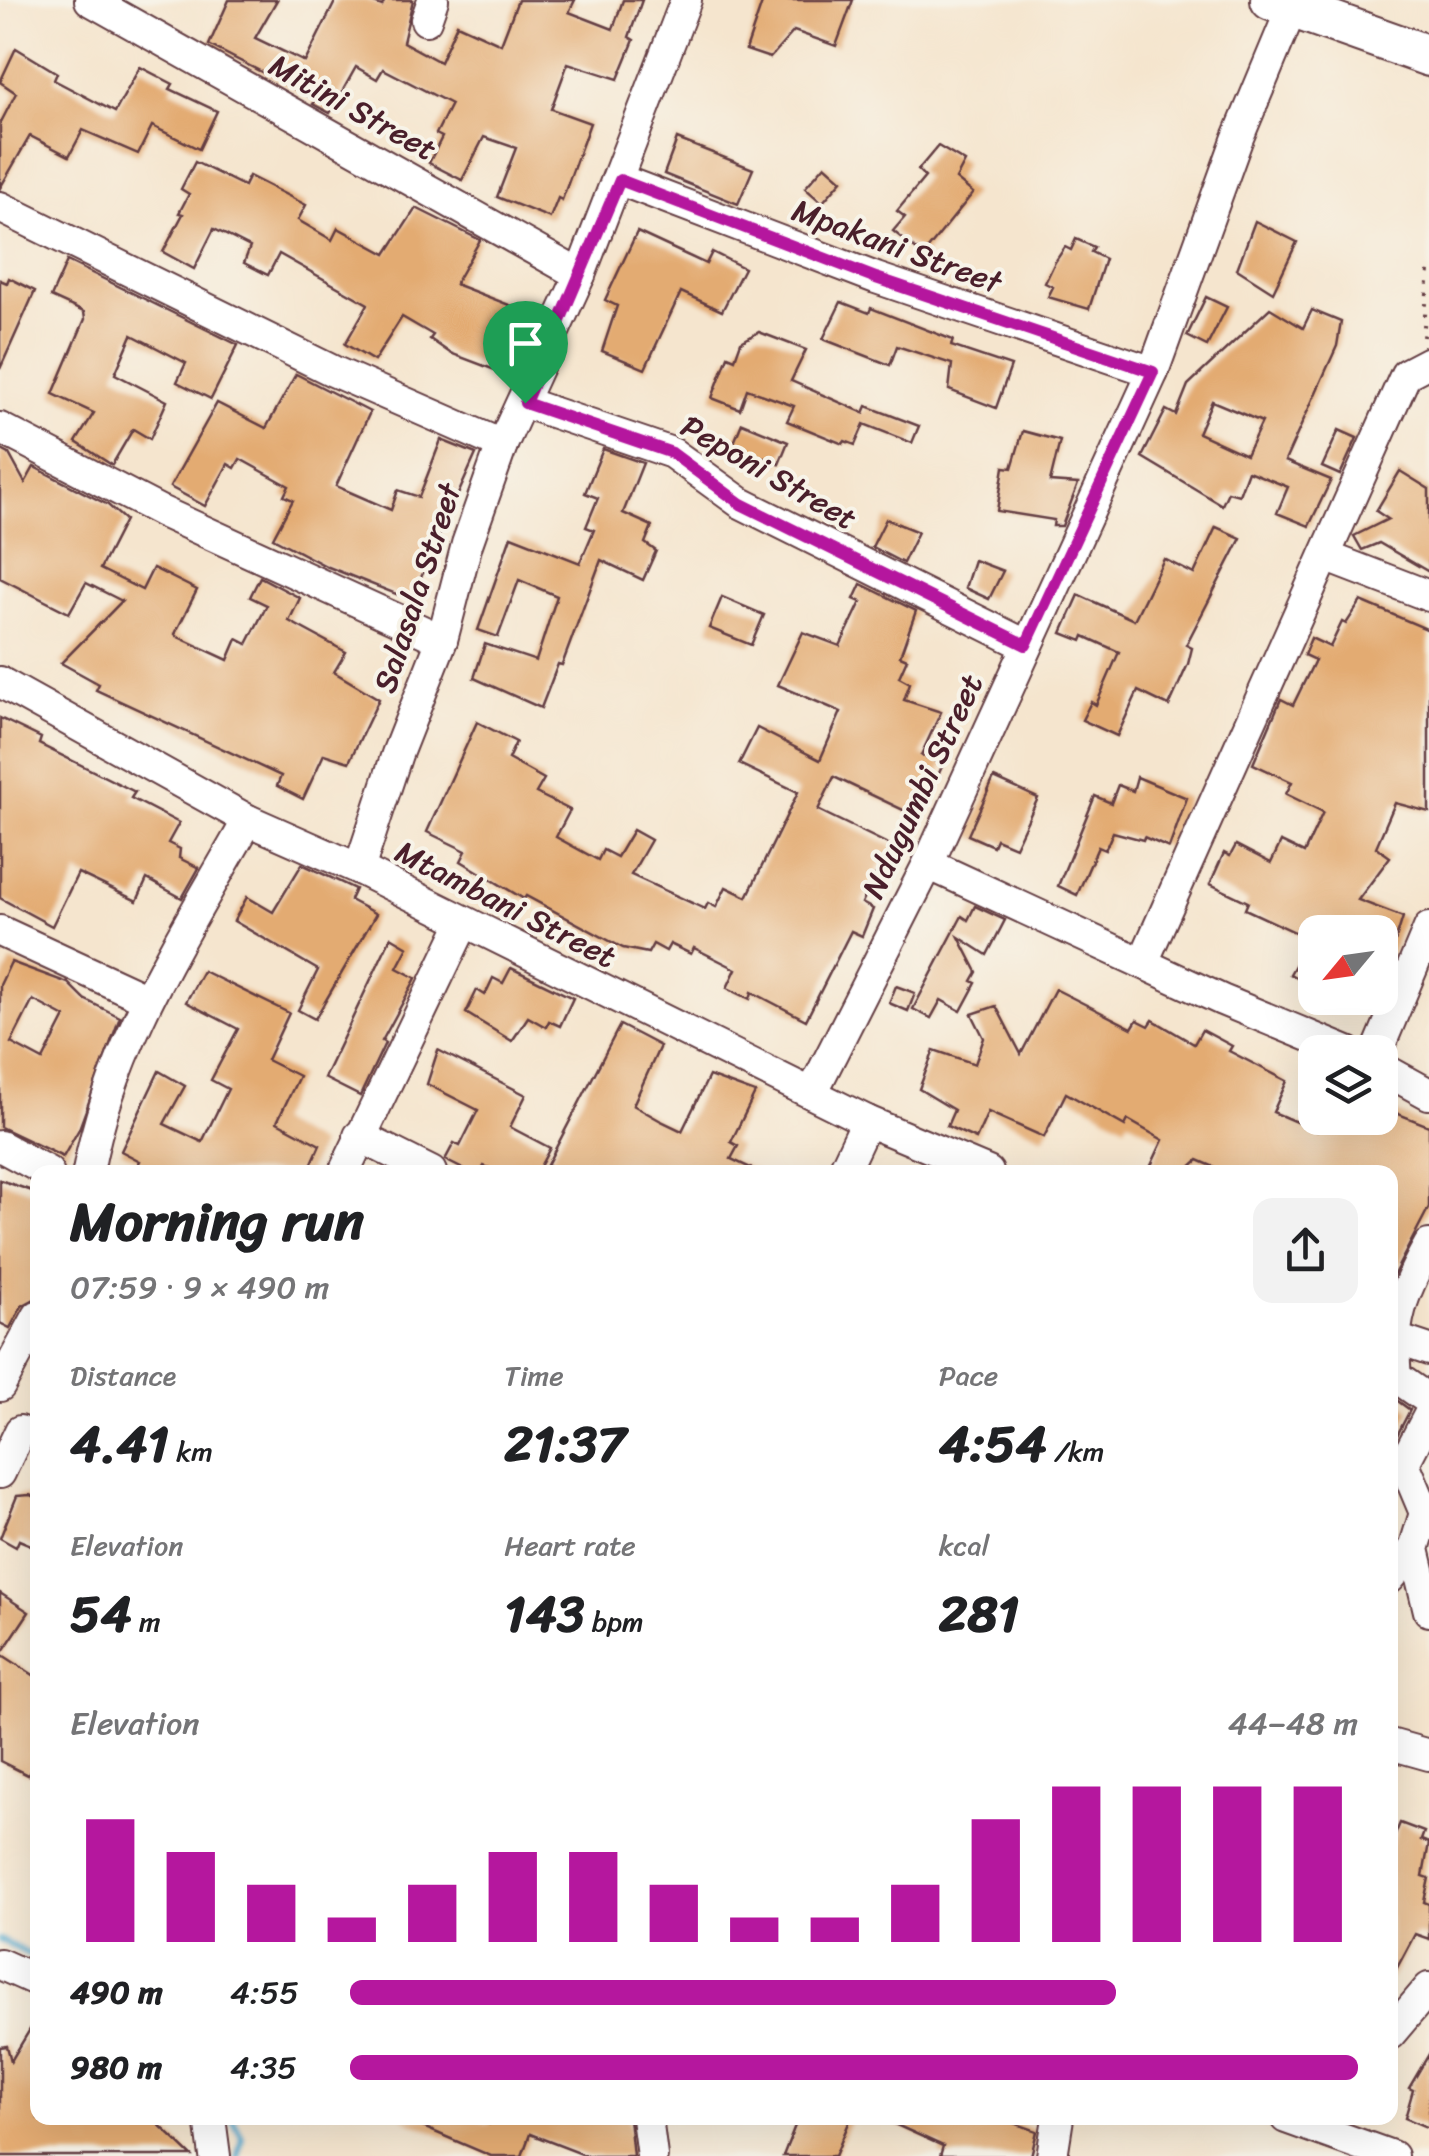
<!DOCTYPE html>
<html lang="en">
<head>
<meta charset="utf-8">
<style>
  :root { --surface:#fff; --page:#f2f2f2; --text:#202124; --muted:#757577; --accent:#b5179e }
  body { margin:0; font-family:Sriracha,sans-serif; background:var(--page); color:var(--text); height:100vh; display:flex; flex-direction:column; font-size:38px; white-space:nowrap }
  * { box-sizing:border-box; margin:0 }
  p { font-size:32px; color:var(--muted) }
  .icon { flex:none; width:55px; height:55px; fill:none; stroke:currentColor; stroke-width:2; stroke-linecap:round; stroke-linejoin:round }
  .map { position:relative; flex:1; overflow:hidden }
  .drawer { position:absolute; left:30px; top:1165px; width:1368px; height:960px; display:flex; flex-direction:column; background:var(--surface); border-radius:20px; box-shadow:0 10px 40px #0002 }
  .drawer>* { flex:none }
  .needle { width:65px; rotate:241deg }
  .buttons { position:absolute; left:1298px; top:915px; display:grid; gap:20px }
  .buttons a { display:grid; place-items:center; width:100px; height:100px; border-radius:20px; background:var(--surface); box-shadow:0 10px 40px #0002; font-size:50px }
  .pin { position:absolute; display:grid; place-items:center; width:85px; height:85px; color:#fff; margin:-102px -42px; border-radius:50% 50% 50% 0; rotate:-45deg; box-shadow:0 0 10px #0007 }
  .pin .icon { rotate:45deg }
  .round { display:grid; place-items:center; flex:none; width:105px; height:105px; border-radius:20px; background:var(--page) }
  .headline { display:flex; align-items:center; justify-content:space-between; height:170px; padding:0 40px }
  h1 { font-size:55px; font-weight:700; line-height:75px }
  .metrics { display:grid; grid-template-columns:repeat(3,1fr); gap:15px; height:170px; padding:10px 40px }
  .metrics div { display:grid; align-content:center }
  .metrics b { font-size:50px; font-weight:700 }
  .metrics small { font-size:28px; font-weight:400 }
  .metrics p { font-size:28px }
  .chart { height:280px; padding:20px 40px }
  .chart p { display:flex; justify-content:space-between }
  .chart svg { width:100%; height:180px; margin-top:10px; stroke:var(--accent); stroke-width:6 }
  ul { padding:0 40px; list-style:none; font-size:32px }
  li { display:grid; grid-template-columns:160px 120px 1fr; align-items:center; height:75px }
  li i { height:25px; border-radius:12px; background:var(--accent) }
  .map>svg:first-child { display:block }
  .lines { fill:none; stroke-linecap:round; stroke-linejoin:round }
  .stream { stroke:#53abd0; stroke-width:6 }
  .building { fill:#e3ab72; fill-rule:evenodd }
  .minor-casing { stroke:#643d43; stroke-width:34 }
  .major-casing { stroke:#643d43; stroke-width:44 }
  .path { stroke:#643d43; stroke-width:4; stroke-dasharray:2.5 8; stroke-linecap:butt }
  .minor { stroke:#fff; stroke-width:30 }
  .major { stroke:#fff; stroke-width:40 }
  .route-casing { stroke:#fff; stroke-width:20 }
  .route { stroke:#b5179e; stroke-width:12 }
  .labels { text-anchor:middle; stroke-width:8; stroke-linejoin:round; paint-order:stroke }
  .street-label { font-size:32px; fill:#4a1f2b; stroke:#f7f3e8 }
</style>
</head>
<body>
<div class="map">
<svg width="1429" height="2156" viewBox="0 0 1429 2156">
  <rect width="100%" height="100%" fill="#f7f3e8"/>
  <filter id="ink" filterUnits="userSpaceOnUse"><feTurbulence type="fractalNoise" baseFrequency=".01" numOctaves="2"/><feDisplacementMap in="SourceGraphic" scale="20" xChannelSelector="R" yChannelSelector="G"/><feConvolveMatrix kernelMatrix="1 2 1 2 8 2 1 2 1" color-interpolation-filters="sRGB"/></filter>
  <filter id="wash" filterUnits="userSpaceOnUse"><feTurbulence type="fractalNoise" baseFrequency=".0048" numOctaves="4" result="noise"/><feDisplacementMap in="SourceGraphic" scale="40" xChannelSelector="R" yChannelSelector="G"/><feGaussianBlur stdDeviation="2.25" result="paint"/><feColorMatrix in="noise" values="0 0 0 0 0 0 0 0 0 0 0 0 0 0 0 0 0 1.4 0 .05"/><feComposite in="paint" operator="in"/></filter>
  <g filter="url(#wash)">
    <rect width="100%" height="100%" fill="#f5e5ce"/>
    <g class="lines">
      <g class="stream">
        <path d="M0 1940 38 1959"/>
        <path d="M232 2118 242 2137 238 2156"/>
      </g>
    </g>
    <g id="blocks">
      <g class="building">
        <path d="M229 0H277L255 38 305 62 336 0H366L382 6 385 0H413L403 42 440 62 457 24 501 44 518 0H575L569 12 613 29 623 0H642L629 37 634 40 618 79 568 63 551 109 590 123 562 200 558 198 550 218 497 197 516 148 484 137 462 180 429 163 442 137 436 134 451 104 383 69 377 79 356 67 330 113 313 104 316 100 209 45Z"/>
        <path d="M763 0H853L836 46 794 31 770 58 746 50Z"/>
        <path d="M16 48 57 73 54 80 115 112 140 67 173 84 170 89 217 111 199 149 152 126 138 154 83 130 69 156 30 136 0 188V124L16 93 0 82Z"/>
        <path d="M677 139 753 169 738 204 664 174Z"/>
        <path d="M938 146 965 162 956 179 973 193 923 255 893 231 905 217 897 211 925 177 918 170Z"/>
        <path d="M195 162 244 186 249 176 306 205 298 220 332 240 338 228 386 254 416 208 480 240 455 284 522 310 503 373 450 353 430 339 433 335 402 317 374 361 345 344 368 304 279 254 268 275 244 263 250 247 214 229 194 269 163 252 183 214 179 213 189 194 181 189Z"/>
        <path d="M825 165 842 180 822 203 805 188Z"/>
        <path d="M1255 221 1297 242 1273 292 1237 269Z"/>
        <path d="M637 232 706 264 712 252 744 268 722 311 681 292 645 369 602 351 617 306 605 300Z"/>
        <path d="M1076 239 1094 247 1091 252 1105 259 1089 309 1048 297 1053 287 1045 283 1055 262 1065 247 1071 250Z"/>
        <path d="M67 261 238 345 211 399 177 382 186 363 132 335 115 374 167 401 150 439 133 429 112 465 76 442 94 413 53 394 85 319 84 312 51 297Z"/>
        <path d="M9 278 35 291 0 369V280L7 283Z"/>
        <path d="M1206 297 1227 307 1207 346 1187 336Z"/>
        <path d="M841 302 869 313 871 308 953 340 951 346 1011 366 996 408 949 390 952 364 897 346 890 365 823 339Z"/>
        <path d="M1270 308 1303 328 1312 310 1341 322 1337 346 1285 461 1331 480 1309 526 1277 513 1288 487 1248 471 1239 495 1228 492 1222 505 1142 457 1166 410 1176 415 1188 385ZM1212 401 1262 422 1246 455 1198 433Z"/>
        <path d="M759 332 806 350 791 381 864 413 867 406 919 426 912 443 864 424 855 445 845 441 843 444 787 421 794 406 747 389 740 409 712 398 728 356 735 359 741 342Z"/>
        <path d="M296 374 370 412 336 486 391 510 398 490 419 497 441 440 476 454 411 600 326 566 273 538 293 500 284 496 289 486 240 459 235 468 228 464 205 506 170 487 217 403 266 428Z"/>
        <path d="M742 423 788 442 779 464 733 445Z"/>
        <path d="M1339 430 1357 438 1340 475 1322 467Z"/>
        <path d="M1023 431 1060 441 1050 482 1078 484 1062 526H1053L1054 520 997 511 1004 467 1012 468Z"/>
        <path d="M0 449 9 454 25 483 34 467 108 505 125 520 100 569 142 590 153 568 197 590 175 634 178 637 228 660 237 639 247 644 267 605 250 597 260 577 300 598 289 621 346 652 334 672 379 699 349 762 324 754 303 799 277 786 281 776 96 690 99 684 61 663 122 601 86 583 69 613 0 578Z"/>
        <path d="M603 449 643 463 623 513 652 526 645 543 656 551 643 580 601 560 562 665 558 664 541 708 474 678 485 644 536 661 557 596 519 580 498 637 478 630 511 536 580 563 594 530 586 527 598 498 585 493Z"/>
        <path d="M1400 471 1429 489V572L1379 543 1362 550 1354 536 1388 519 1376 511Z"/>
        <path d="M886 519 918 532 903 563 872 547Z"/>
        <path d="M1216 527 1241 538 1186 645 1192 648 1188 664 1169 706 1138 691 1117 736 1082 720 1091 702 1096 705 1119 652 1084 636 1082 641 1062 633 1079 595 1134 620 1164 559 1194 574Z"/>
        <path d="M974 560 1003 571 989 599 965 588Z"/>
        <path d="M861 584 916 611 900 656 907 659 899 677 910 683 904 700 941 712 921 755 943 764 920 818 834 777 818 810 894 847 887 863 882 861 862 903 873 909 862 936 851 931 806 1020 752 992 750 999 727 988 736 969 694 948 691 954 670 944 666 951 653 944 648 953 623 948 526 896 524 899 461 861 466 851 427 832 477 722 516 742 508 759 544 779 536 793 570 810 556 837 598 860 603 850 617 857 633 830 651 840 631 875 705 909 708 903 716 907 726 887 747 897 798 792 739 764 757 728 820 760 841 712 778 685 803 632 840 646 861 602 854 599Z"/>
        <path d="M722 597 764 615 751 645 709 628Z"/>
        <path d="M1361 601 1429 630V812L1395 803 1376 847 1390 857 1358 900 1403 917 1384 977 1380 976V932H1358L1329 920 1324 932H1315V988L1290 974 1310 939 1245 909 1248 902 1210 884 1224 853 1230 856 1236 845 1271 863 1281 842 1304 853 1323 812 1286 794 1292 782 1253 764 1281 699 1293 705 1315 660 1304 655 1311 638 1330 647 1342 622 1346 624Z"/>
        <path d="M0 718 41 738 39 744 135 792 131 798 179 823 168 843 180 849 179 858 199 868 182 898 147 879 137 901 78 873 52 926 0 898Z"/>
        <path d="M1137 777 1187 798 1169 848 1144 837 1143 840 1113 832 1105 850 1098 847 1077 895 1058 886 1095 796 1111 803 1118 785 1133 791Z"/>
        <path d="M994 778 1038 798 1015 847 996 839 993 846 968 835Z"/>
        <path d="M302 864 355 889 350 900 376 914 315 1019 298 1010 318 970 234 921 247 897 273 912Z"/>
        <path d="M975 906 1005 920 987 955 959 937 977 972 972 981 976 983 961 1011 941 1000 931 1018 913 1009 962 916 968 920Z"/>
        <path d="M391 937 408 947 397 968 416 978 382 1041 385 1043 360 1096 324 1078Z"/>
        <path d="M11 962 68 983 84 999 120 1017 79 1129 63 1157 0 1127V985ZM33 1000 65 1017 43 1060 11 1043Z"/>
        <path d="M511 968 573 998 560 1026 549 1021 546 1027 528 1017 512 1041 466 1013 477 990 485 995 493 978 503 983Z"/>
        <path d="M203 971 289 1013 267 1060 299 1076 277 1122 320 1145 308 1172H134L140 1161 121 1151 159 1071 185 1086 164 1124 202 1142 228 1089 211 1080 238 1029 186 1002Z"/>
        <path d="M896 986 915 993 908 1011 889 1003Z"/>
        <path d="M1055 989 1132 1028 1137 1020 1149 1026 1153 1020 1194 1044 1202 1030 1232 1046 1229 1051 1287 1081 1273 1112 1317 1131 1321 1120 1338 1125 1341 1118H1380L1381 1107 1429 1126V1207L1390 1282V1172H1226L1198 1160 1185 1172H1148L1163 1140 1128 1120 1125 1126 1066 1093 1044 1137 988 1112 976 1139 947 1126 954 1110 919 1089 934 1050 975 1064 984 1038 972 1014 996 1006 1021 1054Z"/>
        <path d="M620 1025 660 1046 633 1105 661 1121 682 1131 709 1076 755 1093 731 1142 738 1146 731 1159 759 1172H562L547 1165Z"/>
        <path d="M438 1050 526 1095 510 1127 550 1148 537 1172H500L484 1166 481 1172H469L445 1160 454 1143 460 1146 478 1110 427 1084Z"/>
        <path d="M0 1180 38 1193V1297L22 1306 10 1328 0 1323Z"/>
        <path d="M1395 1399 1410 1410 1390 1449V1412Z"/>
        <path d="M30 1495 38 1499V1548L19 1540 16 1547 0 1538 17 1496Z"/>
        <path d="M0 1593 29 1612 1 1654 38 1678V1755L28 1775 0 1761Z"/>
        <path d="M1400 1823 1424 1832 1421 1840 1429 1843 1423 1876 1429 1878 1424 1902 1429 1904V1939L1415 1934 1390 1981V1847Z"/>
        <path d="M38 2016V2118H152L192 2156H0V2047L7 2046 11 2061Z"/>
        <path d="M1429 2054V2128L1405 2118 1413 2090 1409 2088Z"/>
        <path d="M402 2118H474L489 2124 490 2118H629L633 2156H587L530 2134 522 2156H491Z"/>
        <path d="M798 2118H851L835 2156H783Z"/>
        <path d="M881 2118H1000L1037 2131 1031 2156H940L943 2146Z"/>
      </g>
    </g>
  </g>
  <g filter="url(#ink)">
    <use href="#blocks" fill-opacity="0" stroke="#643d43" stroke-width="2.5"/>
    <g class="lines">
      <defs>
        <g id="minor">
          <path d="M90 0 580 275"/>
          <path d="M426 20 433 0"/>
          <path d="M620 180 876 278 1153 372"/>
          <path d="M0 207 333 371 502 445"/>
          <path d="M525 403 672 453 741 503 1026 645"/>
          <path d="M0 428 160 511 442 640"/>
          <path d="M1325 556 1429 596"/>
          <path d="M0 682 248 820 359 869 867 1121 988 1172"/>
          <path d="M928 864 1222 1000 1348 1052"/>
          <path d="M359 869 397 754 442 640 467 544 502 445 580 275 686 0"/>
          <path d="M0 931 147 999"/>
          <path d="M1144 960 1406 374 1429 362"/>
          <path d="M1377 1052 1429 928"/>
          <path d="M1380 1067 1429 1094"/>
          <path d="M813 1091 928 864 1153 372 1237 140 1292 8"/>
          <path d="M359 1136 431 1172"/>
          <path d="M0 1146 48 1172"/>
          <path d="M88 1172C111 1044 185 932 248 820"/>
          <path d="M344 1172 464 922"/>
          <path d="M843 1172 867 1121"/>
          <path d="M1429 1245C1403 1292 1390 1323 1396 1377L1429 1400"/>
          <path d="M1390 1337 1429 1350"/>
          <path d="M0 1386 38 1316"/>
          <path d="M1429 1415 1404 1463 1425 1513 1414 1549 1429 1611"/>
          <path d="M0 1473 20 1431"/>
          <path d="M1390 1578 1414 1549"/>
          <path d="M1390 1744 1429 1755"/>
          <path d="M0 1964 38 1981"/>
          <path d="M1390 2034 1429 1988"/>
          <path d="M210 2118 215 2156"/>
          <path d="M647 2118 652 2156"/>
          <path d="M1286 2118 1392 2156"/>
          <path d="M1052 2156 1058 2118"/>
        </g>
        <path id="major" d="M1271 0 1429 56"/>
      </defs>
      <use href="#minor" class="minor-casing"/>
      <use href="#major" class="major-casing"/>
      <path class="path" d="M1423 337 1429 271"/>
      <use href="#minor" class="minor"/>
      <use href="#major" class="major"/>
    </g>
  </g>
  <g class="lines" filter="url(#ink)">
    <defs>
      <path id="route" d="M620 180 876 278 1153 372 1026 645 741 504 672 453 525 403Z"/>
    </defs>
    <use href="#route" class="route-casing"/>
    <use href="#route" class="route"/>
  </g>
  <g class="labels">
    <g class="street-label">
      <text transform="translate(353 107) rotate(29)" y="11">Mitini Street</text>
      <text transform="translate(897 246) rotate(20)" y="11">Mpakani Street</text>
      <text transform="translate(769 472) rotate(30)" y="11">Peponi Street</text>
      <text transform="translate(417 588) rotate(-72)" y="11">Salasala Street</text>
      <text transform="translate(922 786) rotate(-65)" y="11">Ndugumbi Street</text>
      <text transform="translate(506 904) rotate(27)" y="11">Mtambani Street</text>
    </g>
  </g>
</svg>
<div class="buttons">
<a><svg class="needle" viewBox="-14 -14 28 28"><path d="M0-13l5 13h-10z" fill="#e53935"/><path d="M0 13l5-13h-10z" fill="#757577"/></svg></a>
<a><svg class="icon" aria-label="layers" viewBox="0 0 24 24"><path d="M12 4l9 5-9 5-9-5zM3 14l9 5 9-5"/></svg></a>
</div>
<div class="pin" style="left:525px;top:403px;background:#1e9e55"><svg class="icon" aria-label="arrive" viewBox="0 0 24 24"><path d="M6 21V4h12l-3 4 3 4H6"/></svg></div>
<section class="drawer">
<div class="headline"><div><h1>Morning run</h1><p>07:59 · 9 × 490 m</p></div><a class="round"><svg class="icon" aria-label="share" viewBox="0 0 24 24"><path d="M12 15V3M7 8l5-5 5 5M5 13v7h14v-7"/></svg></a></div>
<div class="metrics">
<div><p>Distance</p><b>4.41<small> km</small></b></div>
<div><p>Time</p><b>21:37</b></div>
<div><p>Pace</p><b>4:54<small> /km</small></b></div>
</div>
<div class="metrics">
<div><p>Elevation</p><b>54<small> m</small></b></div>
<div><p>Heart rate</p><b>143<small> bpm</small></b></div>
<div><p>kcal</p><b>281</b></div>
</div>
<div class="chart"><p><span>Elevation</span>44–48 m</p>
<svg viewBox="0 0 160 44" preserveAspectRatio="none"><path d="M5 44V14M15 44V22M25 44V30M35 44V38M45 44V30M55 44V22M65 44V22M75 44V30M85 44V38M95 44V38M105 44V30M115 44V14M125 44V6M135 44V6M145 44V6M155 44V6"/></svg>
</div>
<ul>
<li><b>490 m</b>4:55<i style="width:76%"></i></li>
<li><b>980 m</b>4:35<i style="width:100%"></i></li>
</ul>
</section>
</div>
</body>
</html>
